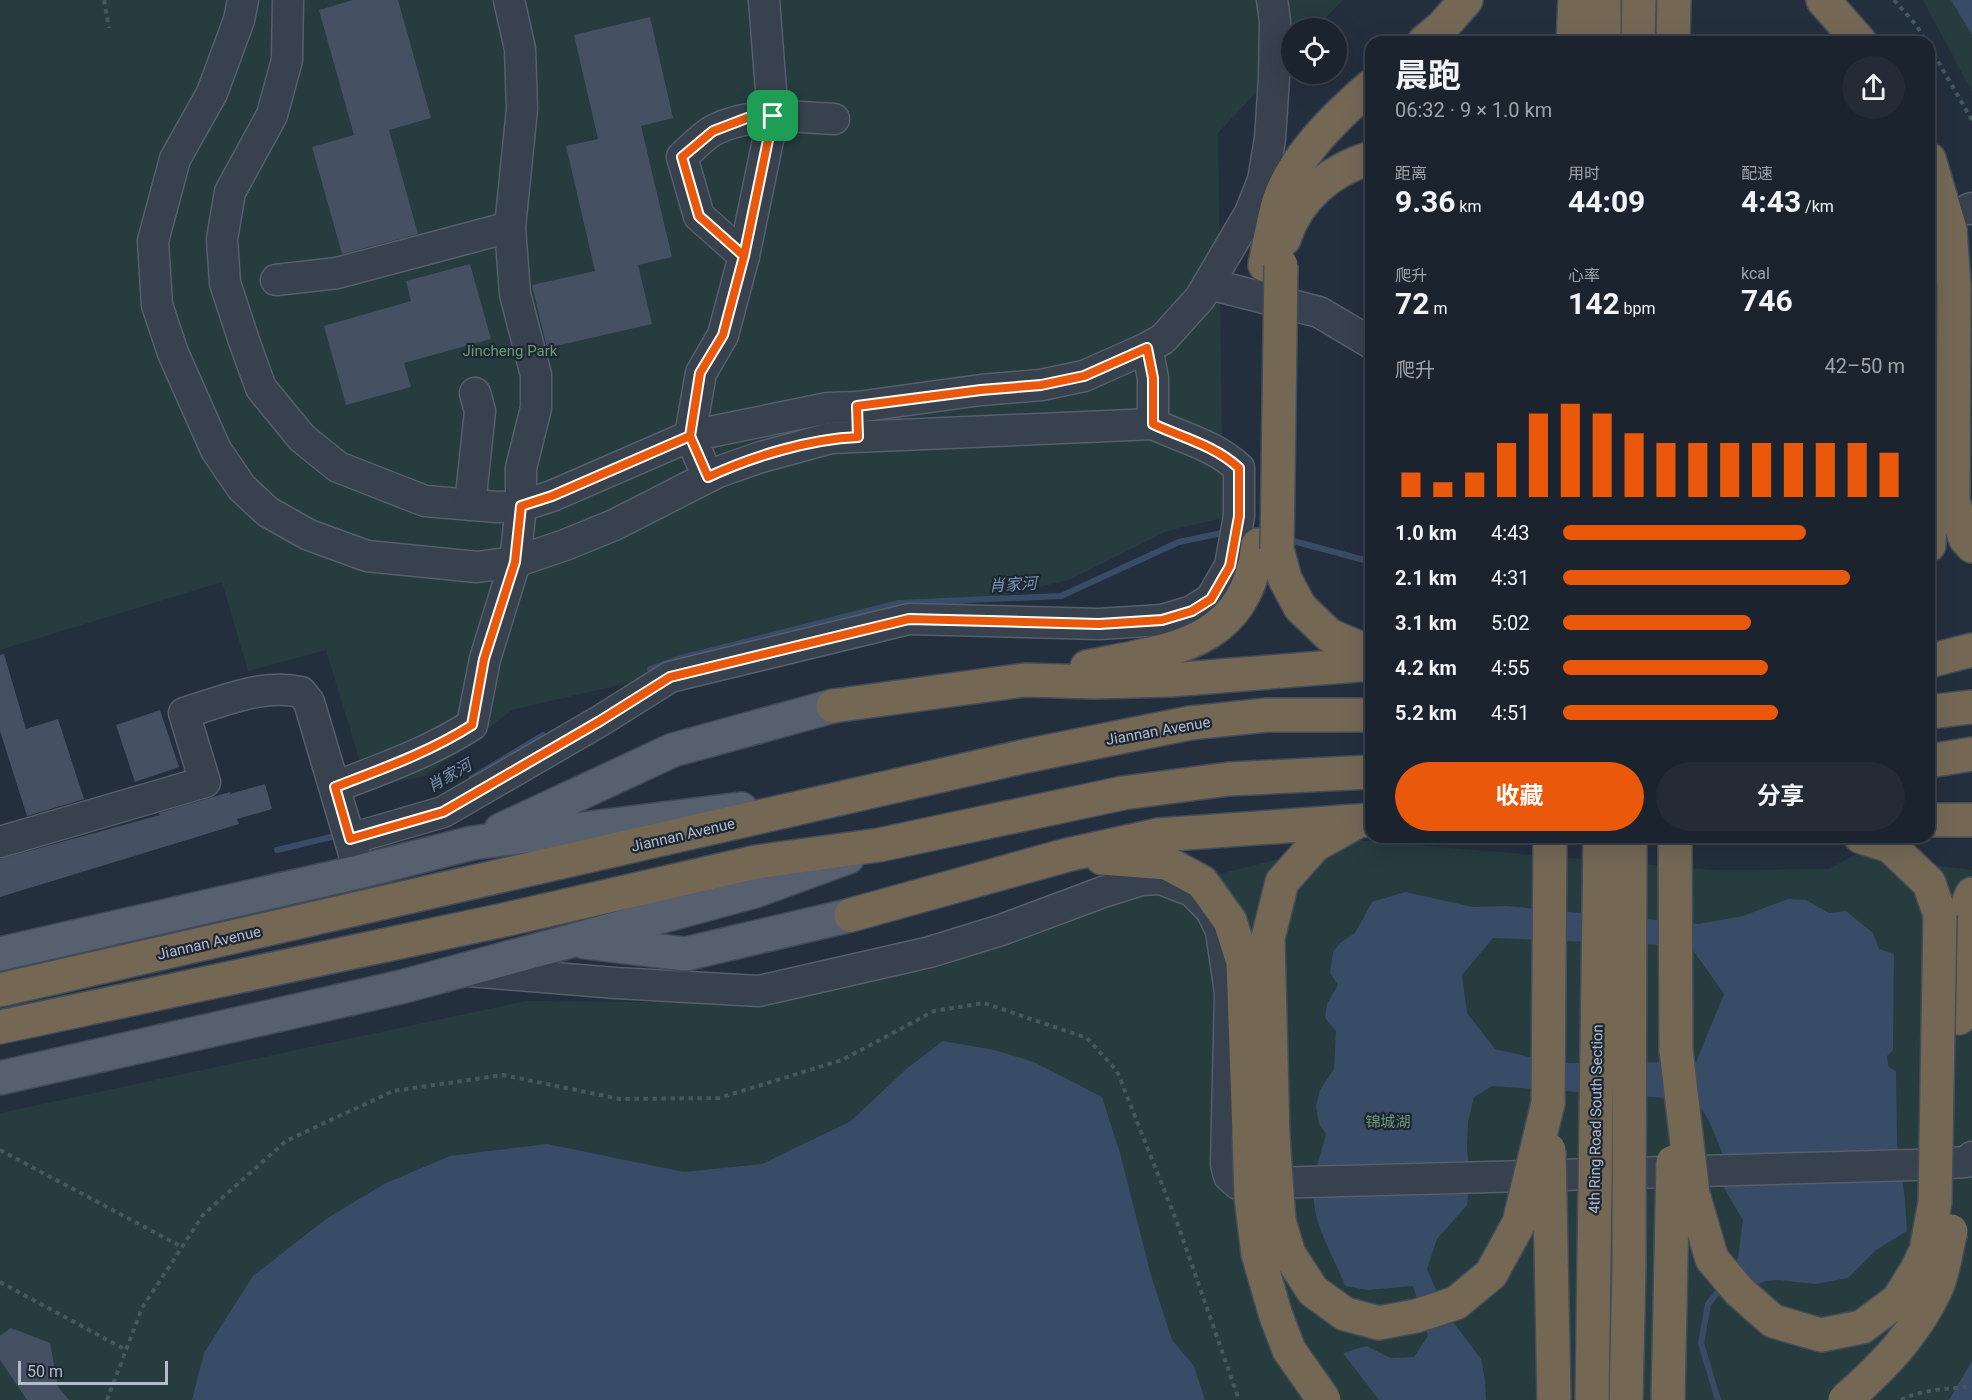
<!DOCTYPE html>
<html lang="zh">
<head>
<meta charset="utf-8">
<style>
  :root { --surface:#1b232e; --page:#242b36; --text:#f1f3f6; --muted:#a0a4aa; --line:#39404a; --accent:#ea580c }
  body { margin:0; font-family:Roboto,"Noto Sans SC",sans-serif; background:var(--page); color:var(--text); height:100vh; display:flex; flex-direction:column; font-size:22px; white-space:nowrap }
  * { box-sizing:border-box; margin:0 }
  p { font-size:20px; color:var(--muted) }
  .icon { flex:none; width:33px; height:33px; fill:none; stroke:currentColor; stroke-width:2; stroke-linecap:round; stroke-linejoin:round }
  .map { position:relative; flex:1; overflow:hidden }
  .drawer { position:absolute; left:1365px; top:36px; width:570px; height:807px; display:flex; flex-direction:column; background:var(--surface); border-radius:18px; box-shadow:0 6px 24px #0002,0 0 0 2px var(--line) }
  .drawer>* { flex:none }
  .tools { position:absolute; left:1281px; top:18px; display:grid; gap:12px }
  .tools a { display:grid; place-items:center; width:66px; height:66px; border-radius:50%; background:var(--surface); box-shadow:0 6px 24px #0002,0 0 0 2px var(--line); font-size:30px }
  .scale { position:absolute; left:18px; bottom:15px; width:150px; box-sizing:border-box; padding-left:6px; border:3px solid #b4bcc9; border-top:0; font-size:16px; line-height:21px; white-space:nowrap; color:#b4bcc9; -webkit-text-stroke:4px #1d2633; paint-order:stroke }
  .pin { position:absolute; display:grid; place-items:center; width:51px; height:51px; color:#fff; margin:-26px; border-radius:12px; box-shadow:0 3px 9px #0006 }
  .round { display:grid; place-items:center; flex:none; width:63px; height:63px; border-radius:32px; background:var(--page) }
  .head { display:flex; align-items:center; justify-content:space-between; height:102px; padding:0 30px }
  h1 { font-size:33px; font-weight:700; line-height:45px }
  .metrics { display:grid; grid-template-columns:repeat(3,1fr); gap:9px; height:102px; padding:6px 30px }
  .metrics div { display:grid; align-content:center }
  .metrics b { font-size:30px; font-weight:700 }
  .metrics small { font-size:16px; font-weight:400 }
  .metrics p { font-size:16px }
  .chart { height:168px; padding:12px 30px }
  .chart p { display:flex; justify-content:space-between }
  .chart svg { width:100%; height:108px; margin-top:6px; stroke:var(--accent); stroke-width:6 }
  .primary-button { display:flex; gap:12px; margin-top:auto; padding:12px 30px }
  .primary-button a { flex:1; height:69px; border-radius:36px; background:var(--accent); color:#fff; font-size:24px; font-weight:700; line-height:69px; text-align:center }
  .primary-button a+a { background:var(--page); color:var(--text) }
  ul { padding:0 30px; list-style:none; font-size:20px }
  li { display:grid; grid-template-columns:96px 72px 1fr; align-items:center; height:45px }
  li i { height:15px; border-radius:8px; background:var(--accent) }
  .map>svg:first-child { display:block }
  .green { fill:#263c3f }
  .water { fill:#394c67; fill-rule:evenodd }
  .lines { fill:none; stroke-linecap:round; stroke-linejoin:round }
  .stream { stroke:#394c67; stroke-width:6 }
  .building { fill:#455162 }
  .minor-casing { stroke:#565f6c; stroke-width:33 }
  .major-casing { stroke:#414a57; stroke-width:36 }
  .highway-casing { stroke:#434c59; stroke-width:36 }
  .path { stroke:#44595c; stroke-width:4; stroke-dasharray:4.5 4.5; stroke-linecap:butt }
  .minor { stroke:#38414e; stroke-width:30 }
  .major { stroke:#56606e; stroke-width:33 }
  .highway { stroke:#746855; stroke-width:33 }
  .highway-bridge-casing { stroke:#434c59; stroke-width:36; stroke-linecap:butt }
  .highway-bridge { stroke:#746855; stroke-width:33 }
  .route-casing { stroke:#fff; stroke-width:12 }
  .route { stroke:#ea580c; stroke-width:8 }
  .labels { text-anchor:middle; stroke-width:4.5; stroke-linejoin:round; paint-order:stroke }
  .park-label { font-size:15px; fill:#6b9a76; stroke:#1d2633 }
  .street-label { font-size:15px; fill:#b4bcc9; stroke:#1d2633 }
  .water-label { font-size:16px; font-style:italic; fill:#7c92b1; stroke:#1d2633 }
</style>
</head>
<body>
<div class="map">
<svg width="1972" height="1400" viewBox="0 0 1972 1400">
  <rect width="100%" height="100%" fill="#242f3e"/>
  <g class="green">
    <path d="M0 0H1343L1316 28H1292L1291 55 1218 133 1223 518 1167 531 1069 580 512 710 425 776 368 788 326 650 248 671 222 582 0 650Z"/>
    <path d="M1923 0H1972V92Z"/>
    <path d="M1355 840 1713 870 1829 869 1854 855 1972 870V1400H0V1113L526 1001 749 1003 937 968 1155 890Z"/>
  </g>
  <g class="water">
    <path d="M1951 0H1972V35Z"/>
    <path d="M1405 892 1473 907 1506 906 1699 924 1743 916 1788 899 1806 900 1829 913 1846 911 1873 933 1879 949 1894 954 1893 1050 1887 1056 1888 1066 1896 1071 1897 1143 1905 1200 1907 1231 1876 1250 1848 1278 1815 1284 1779 1280 1765 1281 1742 1293 1717 1285 1738 1258 1743 1220 1724 1188 1722 1152 1709 1121 1696 1100 1492 1086 1474 1097 1468 1122 1467 1148 1470 1179 1467 1205 1437 1239 1427 1269 1446 1313 1481 1359 1485 1381 1486 1400H1379L1343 1353 1366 1346 1391 1358 1414 1357 1428 1336 1413 1286 1368 1290 1345 1286C1335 1259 1317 1231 1314 1203 1311 1179 1320 1156 1326 1134L1319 1124 1316 1106 1320 1090 1334 1069 1336 1031 1325 1018 1327 1004 1338 985 1330 973 1333 952 1340 943 1355 933 1372 902ZM1493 938 1690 946 1724 994 1696 1062 1555 1063 1495 1049 1467 1013 1462 975Z"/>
    <path d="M943 1041 994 1050 1034 1062 1102 1097 1120 1153 1150 1272 1172 1340 1194 1366 1205 1400H192L204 1353 253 1276 326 1219 386 1183 450 1156 547 1144 684 1172 762 1164 851 1121 905 1070Z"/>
    <path d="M1972 1361V1400H1949Z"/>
  </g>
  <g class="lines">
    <g class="stream">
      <path d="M1286 539 1364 560 1371 558"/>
      <path d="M650 669 681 658 899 603 1061 596 1179 542 1222 533H1228"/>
      <path d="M472 778 543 735"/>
      <path d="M277 850 331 837"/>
      <path d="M1718 1400 1701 1343 1708 1304 1723 1286"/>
    </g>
  </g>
  <g class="building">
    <path d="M353 0H398L431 118 389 130 418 234 342 254 312 147 354 135 319 10Z"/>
    <path d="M650 17 673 118 641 126 672 257 638 265 652 324 547 348 532 285 595 271 566 146 598 139 574 35Z"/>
    <path d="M470 264 491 339 404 363 411 387 346 405 324 326 411 301 406 281Z"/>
    <path d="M4 654 26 729 58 719 84 799 27 816 0 731V655Z"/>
    <path d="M160 710 179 767 135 782 116 725Z"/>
    <path d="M265 784 272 809 237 819 239 824 0 897V859L160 815 159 813 230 792V794Z"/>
    <path d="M11 1328 50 1343 58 1387 69 1400H27L0 1360V1336Z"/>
  </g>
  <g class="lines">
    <defs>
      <g id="minor">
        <path d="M243 0 239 20 212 93 175 159 153 241 157 305 173 353 216 450 242 488 268 512 309 535 367 556 477 567 515 562 565 545 614 525 718 472 761 457 831 438 1153 424C1183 438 1214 445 1239 468V516L1230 566 1211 599 1192 611 1162 620 1099 624 909 619 670 677 600 721 443 812 350 839"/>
        <path d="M288 0 287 60 272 115 230 192 222 239 225 283 244 341 261 388 302 438 338 467 425 501 497 507 521 506 552 496 690 436 828 408 857 407 981 390 1041 385 1084 376 1147 348 1163 339 1200 298 1250 213 1263 180 1270 139 1274 78 1275 21 1272 0"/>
        <path d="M1969 209 1972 208"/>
        <path d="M744 256 699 216 682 157C692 148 703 136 714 130 752 111 793 117 834 119"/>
        <path d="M276 280 337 273 510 227"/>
        <path d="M1209 284 1319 312 1371 343"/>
        <path d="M1147 348 1153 378V424"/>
        <path d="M708 477 690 436 701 373 723 335 744 256 773 116 764 0"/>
        <path d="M470 505 480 411 475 393"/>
        <path d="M335 787C382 769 430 752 472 725L485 659 515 562 521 506V468L536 408V375L515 294 510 227 522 109 520 49 509 0"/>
        <path d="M0 842 205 782 184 713C221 702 263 683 301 692L309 702 355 857"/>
        <path d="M469 971 616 983 759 991 930 952 1001 930 1103 892 1141 880 1161 879 1192 891 1211 910 1221 931 1230 993 1226 1164 1229 1176 1238 1184 1914 1165 1966 1162 1972 1157"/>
      </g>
      <g id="major">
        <path d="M501 830 673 750 833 706"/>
        <path d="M585 942 685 954 851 915"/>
        <path d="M0 954 358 872 472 843 741 809"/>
        <path d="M0 1078 401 987 755 891 848 857"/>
      </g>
      <g id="highway">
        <path d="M1823 0 1860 42"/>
        <path d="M1424 42 1443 26 1466 0"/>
        <path d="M1573 42 1575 0"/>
        <path d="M1604 42V0"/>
        <path d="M1638 42 1639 0"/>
        <path d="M1673 42 1674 0"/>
        <path d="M1929 159 1950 229 1954 286 1953 501 1965 538 1972 546"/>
        <path d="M1284 239C1297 198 1330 170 1371 158"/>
        <path d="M1265 265C1269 244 1273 222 1279 201 1293 158 1337 115 1371 86"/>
        <path d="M1929 545 1932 455"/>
        <path d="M1277 549 1285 579 1300 607 1329 635 1371 653"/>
        <path d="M1929 661 1972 650"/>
        <path d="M1087 667C1169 650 1246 647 1258 545"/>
        <path d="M833 706 1025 680 1095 682 1170 680 1371 664"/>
        <path d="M1929 712 1972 707"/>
        <path d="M1929 761 1972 754"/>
        <path d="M1929 820H1972"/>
        <path d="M1675 837 1676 1050"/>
        <path d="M1861 837 1890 846 1929 883 1940 915"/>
        <path d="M1102 858 1167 863 1202 882 1230 921 1243 962 1249 1135"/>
        <path d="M851 915 1067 855 1158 835 1371 820"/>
        <path d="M0 990 1026 756 1190 723 1267 715H1371"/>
        <path d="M1959 1018C1961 990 1960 916 1972 894"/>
        <path d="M0 1027 508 919 756 862 879 845 1123 793 1229 779 1371 772"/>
        <path d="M1548 1103 1550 837"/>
        <path d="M1273 1137 1268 938 1282 882 1315 845 1353 824"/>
      </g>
    </defs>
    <use href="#minor" class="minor-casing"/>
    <use href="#major" class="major-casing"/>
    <use href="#highway" class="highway-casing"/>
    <g class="path">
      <path d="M104 0 109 28"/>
      <path d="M1894 0 1917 26 1926 42"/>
      <path d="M1929 46 1972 120"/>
      <path d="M0 1150 182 1247"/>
      <path d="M0 1282 126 1350"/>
      <path d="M107 1400 142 1308 203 1215 286 1141 393 1091 503 1075 620 1099 719 1098 842 1060 934 1011 984 1003 1087 1038 1117 1071 1178 1225 1239 1400"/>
      <path d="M1901 1400C1919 1390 1951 1388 1972 1387"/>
    </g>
    <use href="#minor" class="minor"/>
    <use href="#major" class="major"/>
    <use href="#highway" class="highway"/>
    <defs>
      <g id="highway-bridge">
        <path d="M1277 549 1281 265"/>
        <path d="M1676 1050 1693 1194 1712 1259 1739 1291 1773 1321 1821 1335 1862 1327 1898 1300 1916 1271 1926 1251 1935 1202 1940 915"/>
        <path d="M1249 1135 1251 1197 1258 1254 1276 1316 1289 1350 1324 1400"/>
        <path d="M1273 1137 1279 1221 1289 1254 1313 1291 1345 1314 1379 1323 1416 1316 1456 1303 1491 1274 1519 1223 1548 1103"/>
        <path d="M1549 1150 1554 1400"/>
        <path d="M1592 1400 1600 837"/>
        <path d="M1626 1400 1629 1268 1630 837"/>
        <path d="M1668 1400 1673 1162"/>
        <path d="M1845 1400C1882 1368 1915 1334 1936 1289 1944 1272 1946 1249 1951 1231"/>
      </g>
    </defs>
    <use href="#highway-bridge" class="highway-bridge-casing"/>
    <use href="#highway-bridge" class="highway-bridge"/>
  </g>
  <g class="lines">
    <defs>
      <path id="route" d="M773 116 744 256 723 335 700 373 690 436 552 496 521 506 515 562 484 659 472 725C430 752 382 769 335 787L350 839 443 812 600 721 670 677 909 619 1099 624 1162 620 1192 611 1211 599 1230 566 1239 516V468C1214 445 1183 438 1153 424V378L1147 348 1084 376 1041 385 981 390 857 406 858 437C810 439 753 456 708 477L690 436 700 373 723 335 744 256 699 216 682 157 713 131 747 118 773 116"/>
    </defs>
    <use href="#route" class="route-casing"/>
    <use href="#route" class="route"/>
  </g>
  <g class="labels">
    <g class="park-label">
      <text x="510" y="356">Jincheng Park</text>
      <text x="1388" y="1127">锦城湖</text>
    </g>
    <g class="street-label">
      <text transform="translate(1158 731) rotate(-10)" y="5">Jiannan Avenue</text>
      <text transform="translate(683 835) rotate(-13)" y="5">Jiannan Avenue</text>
      <text transform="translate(209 943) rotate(-13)" y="5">Jiannan Avenue</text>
      <text transform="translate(1596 1119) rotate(-89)" y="5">4th Ring Road South Section</text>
    </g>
    <g class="water-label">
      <text transform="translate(1013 584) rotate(-3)" y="6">肖家河</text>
      <text transform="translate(449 775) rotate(-30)" y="6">肖家河</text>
    </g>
  </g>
</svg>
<div class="tools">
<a><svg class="icon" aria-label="locate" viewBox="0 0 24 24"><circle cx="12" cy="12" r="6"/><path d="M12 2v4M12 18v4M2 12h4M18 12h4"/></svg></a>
</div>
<div class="scale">50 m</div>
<div class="pin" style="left:773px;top:116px;background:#1e9e55"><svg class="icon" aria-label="arrive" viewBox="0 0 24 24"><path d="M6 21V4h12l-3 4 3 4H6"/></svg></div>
<section class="drawer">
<div class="head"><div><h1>晨跑</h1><p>06:32 · 9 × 1.0 km</p></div><a class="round"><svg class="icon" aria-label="share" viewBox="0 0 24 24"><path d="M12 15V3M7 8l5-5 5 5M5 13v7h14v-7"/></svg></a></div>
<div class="metrics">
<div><p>距离</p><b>9.36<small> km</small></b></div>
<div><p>用时</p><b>44:09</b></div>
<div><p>配速</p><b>4:43<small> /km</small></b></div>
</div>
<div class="metrics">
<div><p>爬升</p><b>72<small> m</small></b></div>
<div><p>心率</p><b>142<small> bpm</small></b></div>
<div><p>kcal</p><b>746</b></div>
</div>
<div class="chart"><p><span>爬升</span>42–50 m</p>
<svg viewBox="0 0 160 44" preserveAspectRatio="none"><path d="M5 44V34M15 44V38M25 44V34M35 44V22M45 44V10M55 44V6M65 44V10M75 44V18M85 44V22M95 44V22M105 44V22M115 44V22M125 44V22M135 44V22M145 44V22M155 44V26"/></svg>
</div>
<ul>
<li><b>1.0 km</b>4:43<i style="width:71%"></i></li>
<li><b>2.1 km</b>4:31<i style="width:84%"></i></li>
<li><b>3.1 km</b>5:02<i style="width:55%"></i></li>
<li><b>4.2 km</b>4:55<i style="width:60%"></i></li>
<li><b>5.2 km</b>4:51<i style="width:63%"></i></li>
</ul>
<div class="primary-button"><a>收藏</a><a>分享</a></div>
</section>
</div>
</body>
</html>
